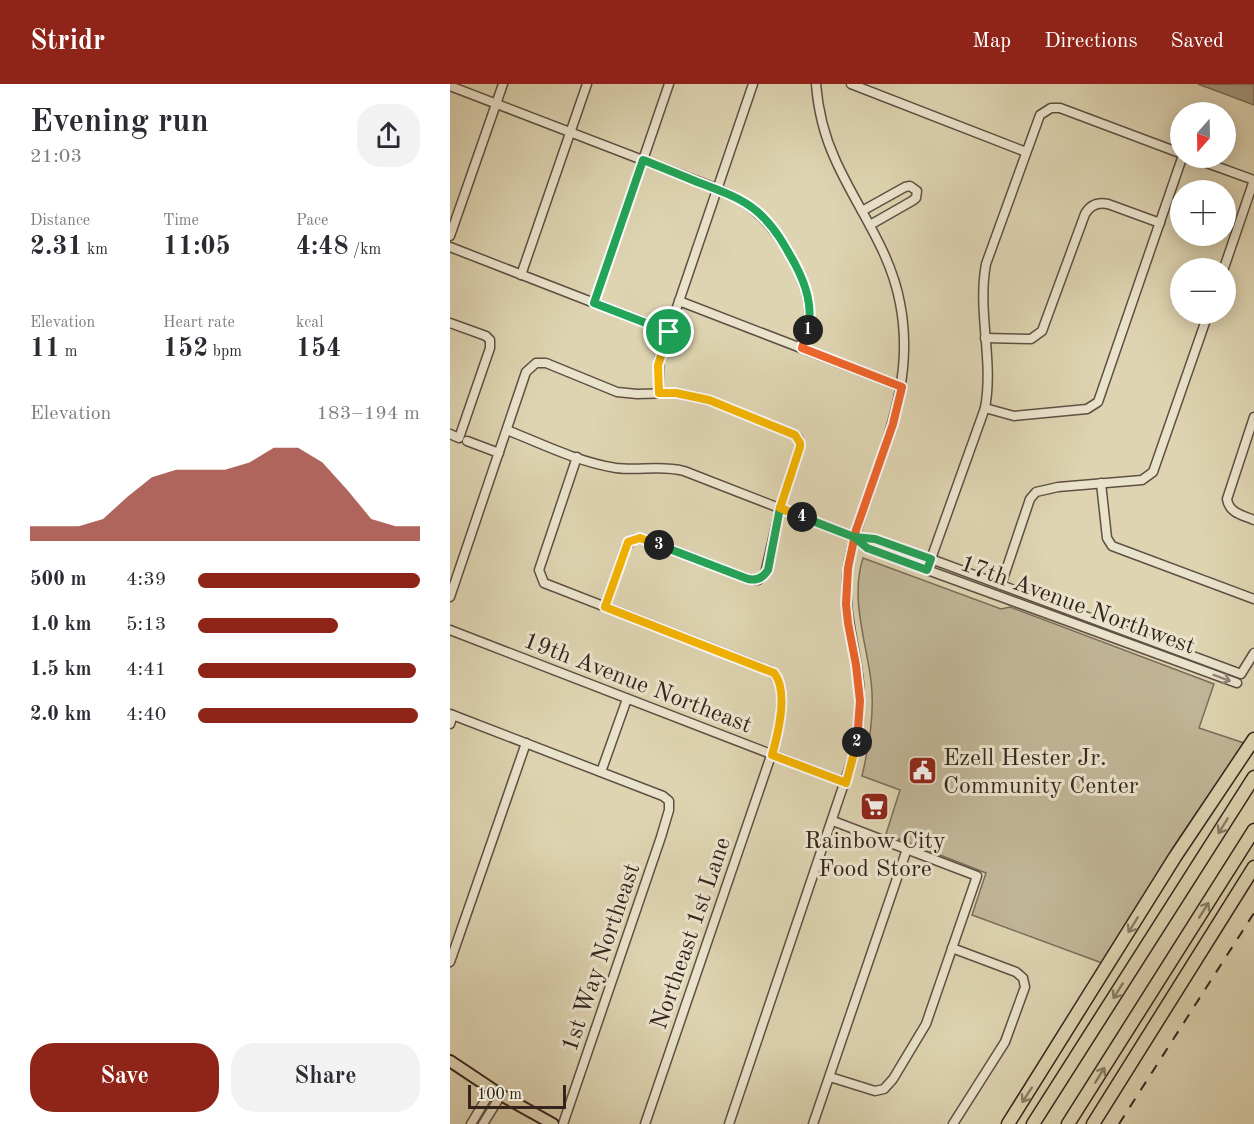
<!DOCTYPE html>
<html lang="en">
<head>
<meta charset="utf-8">
<style>
  :root { --surface:#fff; --page:#f2f2f3; --text:#2b2b33; --muted:#7c7c81; --accent:#8f2418 }
  body { margin:0; font-family:"Old Standard TT",serif; background:var(--page); color:var(--text); height:100vh; display:flex; flex-direction:column; font-size:22px; white-space:nowrap }
  * { box-sizing:border-box; margin:0 }
  p { font-size:20px; color:var(--muted) }
  .icon { flex:none; width:33px; height:33px; fill:none; stroke:currentColor; stroke-width:2; stroke-linecap:round; stroke-linejoin:round }
  .map { position:relative; flex:1; overflow:hidden }
  .drawer { display:flex; flex-direction:column; background:var(--surface); width:450px }
  .drawer>* { flex:none }
  .needle { width:39px; rotate:200deg }
  .buttons { position:absolute; left:720px; top:18px; display:grid; gap:12px }
  .buttons a { display:grid; place-items:center; width:66px; height:66px; border-radius:50%; background:var(--surface); box-shadow:0 3px 15px #0003; font-size:30px }
  .scale { position:absolute; left:18px; bottom:15px; width:98px; box-sizing:border-box; padding-left:6px; border:3px solid #35241e; border-top:0; font-size:16px; line-height:21px; white-space:nowrap; color:#35241e; -webkit-text-stroke:4px #eae3cc; paint-order:stroke }
  .pin { position:absolute; display:grid; place-items:center; width:51px; height:51px; color:#fff; margin:-26px; border:3px solid #fff; border-radius:50%; box-shadow:0 2px 6px #0007 }
  .km { position:absolute; width:30px; height:30px; margin:-15px; border-radius:50%; background:#222; color:#fff; font-size:16px; line-height:30px; text-align:center }
  .round { display:grid; place-items:center; flex:none; width:63px; height:63px; border-radius:24px; background:var(--page) }
  .headline { display:flex; align-items:center; justify-content:space-between; height:102px; padding:0 30px }
  h1 { font-size:33px; font-weight:800; line-height:45px }
  .stats { display:grid; grid-template-columns:repeat(3,1fr); gap:9px; height:102px; padding:6px 30px }
  .stats div { display:grid; align-content:center }
  .stats b { font-size:26px; font-weight:800 }
  .stats small { font-size:16px; font-weight:400 }
  .stats p { font-size:16px }
  .chart { height:168px; padding:12px 30px }
  .chart p { display:flex; justify-content:space-between }
  .chart svg { width:100%; height:108px; margin-top:6px; fill:var(--accent); opacity:.7 }
  .button { display:flex; gap:12px; margin-top:auto; padding:12px 30px }
  .button a { flex:1; height:69px; border-radius:24px; background:var(--accent); color:#fff; font-size:24px; font-weight:800; line-height:69px; text-align:center }
  .button a+a { background:var(--page); color:var(--text) }
  ul { padding:0 30px; list-style:none; font-size:20px }
  li { display:grid; grid-template-columns:96px 72px 1fr; align-items:center; height:45px }
  li i { height:15px; border-radius:8px; background:var(--accent) }
  header { display:flex; align-items:center; gap:36px; box-sizing:border-box; height:84px; padding:0 30px; background:var(--accent); color:#fff }
  header strong { font-size:28px }
  nav { display:flex; gap:33px; margin-inline-start:auto; font-size:21px }
  main { display:flex; flex:1; min-height:0 }
  .map>svg:first-child { display:block }
  .green { fill:#c1b698; stroke:#7b6d5b; stroke-width:1.5 }
  .water { fill:#a5987f; stroke:#786a58; stroke-width:1.5 }
  .lines { fill:none; stroke-linecap:round; stroke-linejoin:round }
  .minor-casing { stroke:#5f5043; stroke-width:11 }
  .major-casing { stroke:#35241e; stroke-width:14 }
  .highway-casing { stroke:#35241e; stroke-width:15 }
  .minor { stroke:#eae3cc; stroke-width:8 }
  .major { stroke:#ded4b1; stroke-width:10 }
  .highway { stroke:#ded4b1; stroke-width:12 }
  .rail { stroke:#35241e; stroke-width:2; stroke-dasharray:10 10; stroke-linecap:butt }
  .oneway { stroke:#908475 }
  .oneway2 { stroke:#8a7c68 }
  .split-1-casing { stroke:#fff; stroke-width:12 }
  .split-2-casing { stroke:#fff; stroke-width:12 }
  .split-3-casing { stroke:#fff; stroke-width:12 }
  .split-4-casing { stroke:#fff; stroke-width:12 }
  .split-5-casing { stroke:#fff; stroke-width:12 }
  .split-1 { stroke:#22a559; stroke-width:8 }
  .split-2 { stroke:#f0652b; stroke-width:8 }
  .split-3 { stroke:#f5b400; stroke-width:8 }
  .split-4 { stroke:#22a559; stroke-width:8 }
  .split-5 { stroke:#f5b400; stroke-width:8 }
  .labels { text-anchor:middle; stroke-width:6; stroke-linejoin:round; paint-order:stroke }
  .street-label { font-size:24px; fill:#35241e; stroke:#eae3cc }
  .poi-label { font-size:24px; fill:#35241e; stroke:#eae3cc; text-anchor:start }
</style>
</head>
<body>
<header>
<strong>Stridr</strong>
<nav><a>Map</a><a>Directions</a><a>Saved</a></nav>
</header>
<main>
<section class="drawer">
<div class="headline"><div><h1>Evening run</h1><p>21:03</p></div><a class="round"><svg class="icon" aria-label="share" viewBox="0 0 24 24"><path d="M12 15V3M7 8l5-5 5 5M5 13v7h14v-7"/></svg></a></div>
<div class="stats">
<div><p>Distance</p><b>2.31<small> km</small></b></div>
<div><p>Time</p><b>11:05</b></div>
<div><p>Pace</p><b>4:48<small> /km</small></b></div>
</div>
<div class="stats">
<div><p>Elevation</p><b>11<small> m</small></b></div>
<div><p>Heart rate</p><b>152<small> bpm</small></b></div>
<div><p>kcal</p><b>154</b></div>
</div>
<div class="chart"><p><span>Elevation</span>183–194 m</p>
<svg viewBox="0 0 160 44" preserveAspectRatio="none"><path d="M0 44V38L10 38L20 38L30 35L40 26L50 18L60 15L70 15L80 15L90 12L100 6L110 6L120 12L130 23L140 35L150 38L160 38V44z"/></svg>
</div>
<ul>
<li><b>500 m</b>4:39<i style="width:100%"></i></li>
<li><b>1.0 km</b>5:13<i style="width:63%"></i></li>
<li><b>1.5 km</b>4:41<i style="width:98%"></i></li>
<li><b>2.0 km</b>4:40<i style="width:99%"></i></li>
</ul>
<div class="button"><a>Save</a><a>Share</a></div>
</section>
<div class="map">
<svg width="804" height="1040" viewBox="0 0 804 1040">
  <rect width="100%" height="100%" fill="#ded4b1"/>
  <filter id="stains"><feTurbulence type="fractalNoise" baseFrequency=".00333" numOctaves="4"/><feColorMatrix values="0 0 0 0 .2 0 0 0 0 .09 0 0 0 0 .02 0 0 0 .5 -.17"/></filter>
  <radialGradient id="worn" r=".72"><stop offset=".6" stop-color="#630" stop-opacity="0"/><stop offset="1" stop-color="#630" stop-opacity=".3"/></radialGradient>
  <path class="green" d="M413 474 551 525 560 523 764 600 749 644 794 659 730 753 652 879 522 831 536 789 436 750 450 706 412 692C419 661 425 629 421 597 416 556 400 515 413 474Z"/>
  <path class="water" d="M748 0H804V21Z"/>
  <g class="lines">
    <defs>
      <g id="minor">
        <path d="M401 0 576 68"/>
        <path d="M0 2 268 105C306 121 323 141 343 176 359 206 365 232 352 264"/>
        <path d="M743 74 804 96"/>
        <path d="M412 127 455 103 460 102 467 107 466 114 462 117 420 141"/>
        <path d="M0 152 53 0"/>
        <path d="M0 163 219 248"/>
        <path d="M774 184 804 96"/>
        <path d="M71 191 137 0"/>
        <path d="M229 217 452 303"/>
        <path d="M144 219 219 0"/>
        <path d="M0 239 36 252 40 256V264L9 354 0 350"/>
        <path d="M535 254 581 255 592 247 635 130C640 121 648 118 658 120L710 139"/>
        <path d="M209 309V276L303 0"/>
        <path d="M535 324 564 332 637 325 648 318 732 74"/>
        <path d="M804 333 777 415C779 429 792 431 804 436"/>
        <path d="M57 346C92 360 128 378 166 384 189 387 211 381 234 387L404 453 425 455 481 475 791 590 804 569"/>
        <path d="M17 357 49 369"/>
        <path d="M127 373 89 486 94 499 320 587C338 598 330 639 326 657L195 1040"/>
        <path d="M651 399 657 454 662 462 804 515"/>
        <path d="M405 453 417 464 787 599"/>
        <path d="M477 486 535 324C544 276 527 228 536 180L590 31 601 24H610L730 69"/>
        <path d="M551 501 580 415 586 408 608 403 692 396 703 388 758 230"/>
        <path d="M0 513 76 288 86 279H96L167 308 187 310 226 309 259 316 345 351 348 354 350 363 330 424 315 490 308 496 298 495 194 455H185L176 462 155 523"/>
        <path d="M0 546 396 699"/>
        <path d="M0 630 213 712 219 717V726L211 753 113 1040"/>
        <path d="M0 640 3 631"/>
        <path d="M151 688 177 615"/>
        <path d="M502 864 566 888 573 894 575 903 555 958 503 1040"/>
        <path d="M0 878 76 659"/>
        <path d="M380 993 425 1007 434 1005 443 995 476 940 527 792 383 737"/>
        <path d="M21 1040 42 1005"/>
        <path d="M33 1040 51 1011"/>
        <path d="M279 1040 405 667C409 644 411 622 409 599 405 557 392 527 398 482 402 458 410 435 418 413 440 347 464 290 450 219 440 165 406 123 385 75 374 51 368 25 366 0"/>
        <path d="M363 1040 457 765"/>
      </g>
      <path id="major" d="M0 977 51 1011 103 1040"/>
      <g id="highway">
        <path d="M558 1040 725 773 804 655"/>
        <path d="M583 1040 804 693"/>
        <path d="M618 1040 804 746"/>
        <path d="M643 1040 804 783"/>
      </g>
    </defs>
    <use href="#minor" class="minor-casing"/>
    <use href="#major" class="major-casing"/>
    <use href="#highway" class="highway-casing"/>
    <use href="#minor" class="minor"/>
    <use href="#major" class="major"/>
    <use href="#highway" class="highway"/>
    <path class="rail" d="M669 1040 804 829"/>
  </g>
  <defs><path id="oneway-shaft" d="M-6 0H5M1.5-3L5.5 0L1.5 3" fill="none" stroke-width="1.6" stroke-linecap="round" stroke-linejoin="round" transform="scale(1.5)"/></defs>
  <use class="oneway" href="#oneway-shaft" transform="translate(772 594) rotate(20)"/>
  <g class="oneway2">
    <use href="#oneway-shaft" transform="translate(773 742) rotate(122)"/>
    <use href="#oneway-shaft" transform="translate(754 826) rotate(-58)"/>
    <use href="#oneway-shaft" transform="translate(683 841) rotate(122)"/>
    <use href="#oneway-shaft" transform="translate(668 907) rotate(122)"/>
    <use href="#oneway-shaft" transform="translate(650 991) rotate(-58)"/>
    <use href="#oneway-shaft" transform="translate(577 1011) rotate(123)"/>
  </g>
  <g class="lines">
    <defs>
      <path id="split-1" d="M219 248 144 219 193 76C211 83 228 90 245 97 270 107 295 114 314 134 327 147 336 164 345 180 356 201 363 222 358 246"/>
      <path id="split-2" d="M358 246 352 264 452 303 443 340 406 446 398 484 396 520 398 539 406 581 410 617 407 658"/>
      <path id="split-3" d="M209 461 190 454 178 458 155 523 324 589C339 607 328 650 322 671L396 699 407 658"/>
      <path id="split-4" d="M209 461 298 495C307 497 313 494 318 486L330 424 404 453 425 455 481 475 477 486 417 464 404 453 352 433"/>
      <path id="split-5" d="M219 248 208 281 209 309H226L259 316 345 351 350 359V363L330 424 352 433"/>
    </defs>
    <use href="#split-1" class="split-1-casing"/>
    <use href="#split-2" class="split-2-casing"/>
    <use href="#split-3" class="split-3-casing"/>
    <use href="#split-4" class="split-4-casing"/>
    <use href="#split-5" class="split-5-casing"/>
    <use href="#split-1" class="split-1"/>
    <use href="#split-2" class="split-2"/>
    <use href="#split-3" class="split-3"/>
    <use href="#split-4" class="split-4"/>
    <use href="#split-5" class="split-5"/>
  </g>
  <defs>
    <symbol id="civic-square" viewBox="-11 -11 22 22"><rect x="-9" y="-9" width="18" height="18" rx="4" fill="#8f2418" stroke="#eae3cc"/><path d="M-.6-6.5H3V-4.5H.6V-3L4-1V1h2V6H-6V1h2V-1L-.6-3ZM-1.2 2.5V6h2.4V2.5Z" fill="#fff"/></symbol>
    <symbol id="supermarket-square" viewBox="-11 -11 22 22"><rect x="-9" y="-9" width="18" height="18" rx="4" fill="#8f2418" stroke="#eae3cc"/><path d="M-6-5.5h2.5l.6 2H6L4.5 2H-2.5L-4.4-4H-6ZM-1.5 3.2a1.3 1.3 0 1 0 .1 0ZM3 3.2a1.3 1.3 0 1 0 .1 0Z" fill="#fff"/></symbol>
  </defs>
  <g fill-rule="evenodd">
    <use href="#civic-square" x="456" y="670" width="33" height="33"/>
    <use href="#supermarket-square" x="408" y="706" width="33" height="33"/>
  </g>
  <g class="labels">
    <g class="street-label">
      <text transform="translate(628 520) rotate(20)" y="8">17th Avenue Northwest</text>
      <text transform="translate(188 598) rotate(21)" y="8">19th Avenue Northeast</text>
      <text transform="translate(240 849) rotate(-71)" y="8">Northeast 1st Lane</text>
      <text transform="translate(150 873) rotate(-71)" y="8">1st Way Northeast</text>
    </g>
    <g class="poi-label">
      <text x="493" y="681">Ezell Hester Jr.<tspan x="493" dy="28">Community Center</tspan></text>
      <text x="425" y="764" text-anchor="middle">Rainbow City<tspan x="425" dy="28">Food Store</tspan></text>
    </g>
  </g>
  <rect width="100%" height="100%" filter="url(#stains)"/>
  <rect width="100%" height="100%" fill="url(#worn)"/>
</svg>
<div class="buttons">
<a><svg class="needle" viewBox="-14 -14 28 28"><path d="M0-13l5 13h-10z" fill="#e53935"/><path d="M0 13l5-13h-10z" fill="#7c7c81"/></svg></a>
<a>+</a>
<a>−</a>
</div>
<div class="scale">100 m</div>
<div class="pin" style="left:219px;top:248px;background:#1e9e55"><svg class="icon" aria-label="arrive" viewBox="0 0 24 24"><path d="M6 21V4h12l-3 4 3 4H6"/></svg></div>
<b class="km" style="left:358px;top:246px">1</b>
<b class="km" style="left:407px;top:658px">2</b>
<b class="km" style="left:209px;top:461px">3</b>
<b class="km" style="left:352px;top:433px">4</b>
</div>
</main>
</body>
</html>
